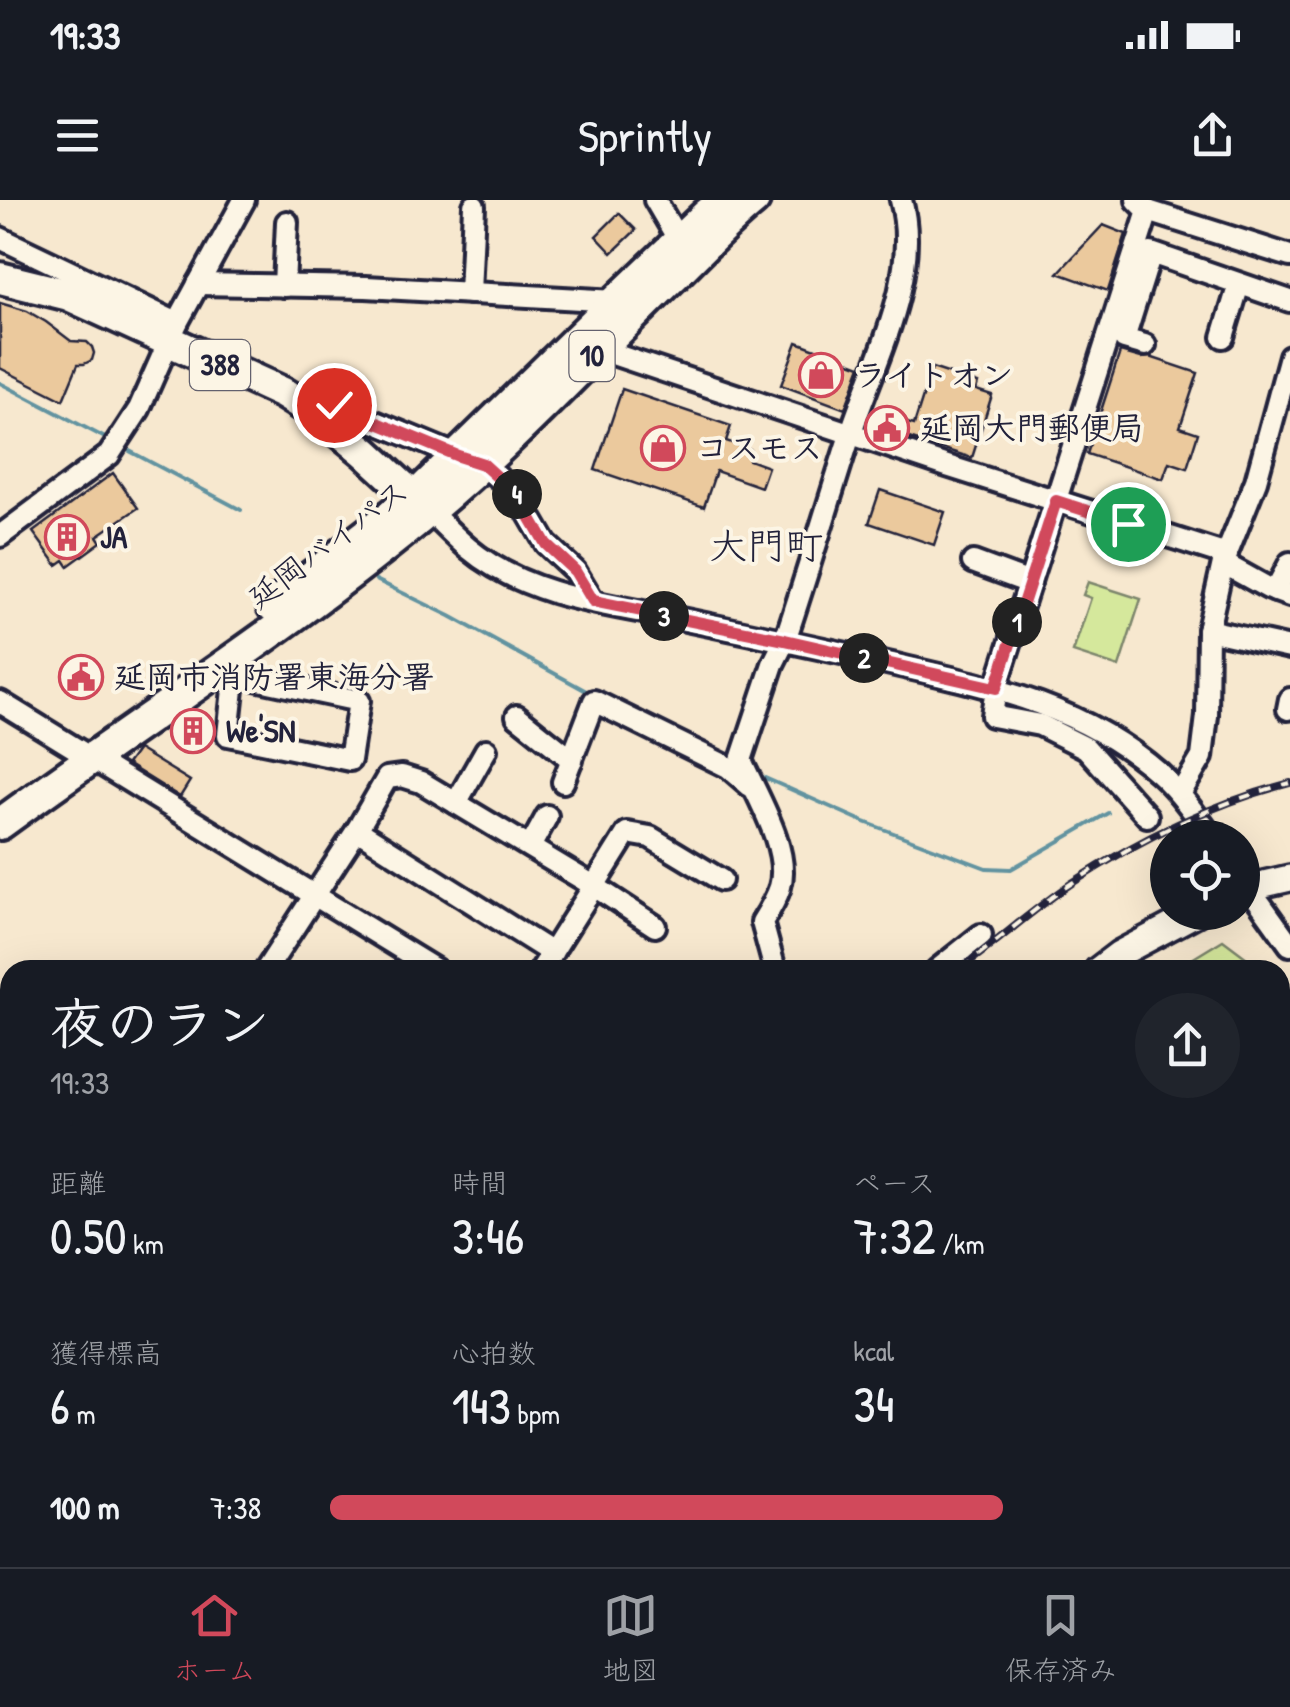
<!DOCTYPE html>
<html lang="ja">
<head>
<meta charset="utf-8">
<style>
  :root { --surface:#171b24; --page:#20242c; --text:#f1f3f6; --muted:#9ea1a6; --line:#363941; --accent:#d1495b }
  body { margin:0; font-family:"Patrick Hand","Klee One",sans-serif; background:var(--page); color:var(--text); height:100vh; display:flex; flex-direction:column; font-size:38px; white-space:nowrap }
  * { box-sizing:border-box; margin:0 }
  p { font-size:32px; color:var(--muted) }
  .icon { flex:none; width:55px; height:55px; fill:none; stroke:currentColor; stroke-width:2; stroke-linecap:round; stroke-linejoin:round }
  .map { position:relative; flex:1; overflow:hidden }
  .drawer { position:absolute; left:0px; top:760px; width:1290px; height:608px; display:flex; flex-direction:column; background:var(--surface); border-radius:30px 30px 0 0; box-shadow:0 10px 40px #0002 }
  .drawer>* { flex:none }
  .buttons { position:absolute; left:1150px; top:620px; display:grid; gap:20px }
  .buttons a { display:grid; place-items:center; width:110px; height:110px; border-radius:50%; background:var(--surface); box-shadow:0 10px 40px #0002; font-size:50px }
  .pin { position:absolute; display:grid; place-items:center; width:85px; height:85px; color:#fff; margin:-42px; border:5px solid #fff; border-radius:50%; box-shadow:0 2px 10px #0007 }
  .km { position:absolute; width:50px; height:50px; margin:-25px; border-radius:50%; background:#222; color:#fff; font-size:28px; line-height:50px; text-align:center }
  .round { display:grid; place-items:center; flex:none; width:105px; height:105px; border-radius:52px; background:var(--page) }
  .head { display:flex; align-items:center; justify-content:space-between; height:170px; padding:0 50px }
  h1 { font-size:55px; font-weight:600; line-height:75px }
  .metrics { display:grid; grid-template-columns:repeat(3,1fr); gap:15px; height:170px; padding:10px 50px }
  .metrics div { display:grid; align-content:center }
  .metrics b { font-size:50px; font-weight:600 }
  .metrics small { font-size:28px; font-weight:400 }
  .metrics p { font-size:28px }
  ul { padding:0 50px; list-style:none; font-size:32px }
  li { display:grid; grid-template-columns:160px 120px 1fr; align-items:center; height:75px }
  li i { height:25px; border-radius:12px; background:var(--accent) }
  .status { display:flex; justify-content:space-between; align-items:center; height:70px; padding:0 50px; background:var(--surface); direction:ltr }
  .status svg { height:28px; fill:currentColor }
  header { display:flex; justify-content:space-between; align-items:center; height:130px; padding:0 50px; background:var(--surface); font-size:45px; font-weight:600 }
  .dock { display:flex; justify-content:space-around; align-items:center; height:140px; border-top:2px solid var(--line); background:var(--surface); font-size:28px; color:var(--muted) }
  .dock a { display:grid; justify-items:center; gap:5px }
  .dock .on { color:var(--accent) }
  .map>svg:first-child { display:block }
  .built { fill:#efdbbd }
  .green { fill:#d5e89c; stroke:#7c856c; stroke-width:2.5 }
  .lines { fill:none; stroke-linecap:round; stroke-linejoin:round }
  .stream { stroke:#6293a0; stroke-width:4 }
  .building { fill:#ebc99d; stroke:#22223b; stroke-width:2.5 }
  .minor-casing { stroke:#22223b; stroke-width:28 }
  .major-casing { stroke:#22223b; stroke-width:32 }
  .highway-casing { stroke:#22223b; stroke-width:38 }
  .minor { stroke:#fcf5e5; stroke-width:20 }
  .major { stroke:#fcf5e5; stroke-width:25 }
  .highway { stroke:#fcf5e5; stroke-width:30 }
  .rail-casing { stroke:#22223b; stroke-width:8 }
  .rail { stroke:#fcf5e5; stroke-width:4; stroke-dasharray:11; stroke-linecap:butt }
  .route-casing { stroke:#fff; stroke-width:20 }
  .route { stroke:#d1495b; stroke-width:12 }
  .labels { text-anchor:middle; stroke-width:8; stroke-linejoin:round; paint-order:stroke }
  .shield { fill:#fcf5e5; stroke:#63616e; stroke-width:2.5 }
  .shield-label { font-size:30px; font-weight:bold; fill:#22223b }
  .poi-label { font-size:32px; font-weight:bold; fill:#22223b; stroke:#fcf5e5; text-anchor:start }
  .street-label { font-size:32px; fill:#22223b; stroke:#fcf5e5 }
  .quarter-label { font-size:38px; fill:#22223b; stroke:#fcf5e5 }
</style>
</head>
<body>
<div class="status"><b>19:33</b><svg viewBox="0 0 49 12"><path d="M0 12V9h3v3zM5 12V6h3v6zM10 12V3h3v9zM15 12V0h3v12zM26 1h20v11H26zM47 4h2v5h-2z"/></svg></div>
<header><svg class="icon" aria-label="menu" viewBox="0 0 24 24"><path d="M4 6h16M4 12h16M4 18h16"/></svg>Sprintly<svg class="icon" aria-label="share" viewBox="0 0 24 24"><path d="M12 15V3M7 8l5-5 5 5M5 13v7h14v-7"/></svg></header>
<div class="map">
<svg width="1290" height="1367" viewBox="0 0 1290 1367">
  <rect width="100%" height="100%" fill="#f7e8cf"/>
  <filter id="ink" filterUnits="userSpaceOnUse"><feTurbulence type="fractalNoise" baseFrequency=".01" numOctaves="2"/><feDisplacementMap in="SourceGraphic" scale="20" xChannelSelector="R" yChannelSelector="G"/><feConvolveMatrix kernelMatrix="1 2 1 2 8 2 1 2 1" color-interpolation-filters="sRGB"/></filter>
  <g filter="url(#ink)">
    <path class="built" d="M495 1358H555L563 1367H473Z"/>
    <g class="green">
      <path d="M1088 382 1141 399 1119 467 1073 452 1091 398 1083 395Z"/>
      <path d="M1223 740 1263 770H1174Z"/>
      <path d="M1280 783 1290 791V840L1286 881 1280 882Z"/>
      <path d="M710 1358H1153L1147 1367H711Z"/>
    </g>
    <g class="lines">
      <g class="stream">
        <path d="M0 183 109 240"/>
        <path d="M122 247 241 310"/>
        <path d="M376 380 450 416 590 493"/>
        <path d="M756 574 862 621 986 668 1011 669 1108 613"/>
        <path d="M1280 1008 1290 988"/>
        <path d="M1245 1358 1254 1367"/>
      </g>
    </g>
    <g class="building">
      <path d="M619 13 636 30 612 53 596 36Z"/>
      <path d="M1103 25 1126 34 1108 91 1058 73Z"/>
      <path d="M0 103 27 111 46 122 71 141 87 142 92 147 94 153 92 160 84 164H78L63 200 0 168Z"/>
      <path d="M797 142 861 166 845 209 781 185Z"/>
      <path d="M1120 152 1141 158 1150 157 1198 173 1180 227 1198 233 1187 268 1169 262 1163 279 1087 254Z"/>
      <path d="M932 168 978 183 976 190 992 195 972 258 874 227 877 214 914 225Z"/>
      <path d="M622 189 731 226 726 241 750 249 749 260 768 267 761 287 716 271 704 307 595 270Z"/>
      <path d="M113 273 138 308 97 336 101 342 68 366 64 360 57 365 33 332Z"/>
      <path d="M880 290 945 312 934 345 869 323Z"/>
      <path d="M188 515 209 528 198 547 176 534Z"/>
      <path d="M138 549 190 581 180 597 127 564Z"/>
    </g>
    <g class="lines">
      <defs>
        <g id="minor">
          <path d="M655 0 679 41"/>
          <path d="M1137 0 1148 11 1290 56"/>
          <path d="M0 38 177 123"/>
          <path d="M198 84 366 87 616 101"/>
          <path d="M284 86 287 22"/>
          <path d="M470 93 474 6"/>
          <path d="M1223 137 1239 84"/>
          <path d="M1145 145 1124 139 1151 53 1290 101"/>
          <path d="M598 149 947 266 1227 355"/>
          <path d="M325 219 334 205 458 256 483 264 518 296 546 344 575 371 593 401"/>
          <path d="M429 311C442 323 454 336 468 348 526 397 609 405 681 419 753 434 825 449 896 465 992 487 1083 506 1159 573 1180 592 1196 615 1212 638"/>
          <path d="M0 336 109 255 139 209 177 123 244 0"/>
          <path d="M973 362 1030 383"/>
          <path d="M1223 363 1268 388 1290 396"/>
          <path d="M1275 391 1290 363"/>
          <path d="M1208 430 1290 448"/>
          <path d="M233 458 241 476 234 480 228 535 350 560 359 501 241 476"/>
          <path d="M0 502 436 770"/>
          <path d="M1288 509 1290 499"/>
          <path d="M517 516 572 560"/>
          <path d="M563 582 594 501 728 567 750 586"/>
          <path d="M1180 594 1202 557 1207 516 1208 430 1223 363 1256 281 1290 156"/>
          <path d="M456 603 486 550"/>
          <path d="M1147 616 1086 548 1040 525 992 516 996 488 1148 11"/>
          <path d="M357 630 552 753"/>
          <path d="M530 647 547 616"/>
          <path d="M1242 678 1290 745"/>
          <path d="M266 770 357 630 387 578 402 576 421 582 594 686 627 633 650 637 721 680"/>
          <path d="M541 770 594 686 655 726"/>
          <path d="M775 770 762 722C769 711 776 700 780 687 791 650 756 595 741 560L773 464 785 440C808 372 828 303 850 235 873 164 922 75 901 0"/>
          <path d="M937 770 981 735"/>
          <path d="M1280 928 1290 915"/>
          <path d="M0 1093 10 1099"/>
          <path d="M0 1197 10 1203"/>
          <path d="M0 1305 10 1311"/>
          <path d="M85 1358 100 1367"/>
          <path d="M255 1358 270 1367"/>
          <path d="M601 1358 609 1367"/>
          <path d="M1219 1358 1223 1367"/>
          <path d="M45 1367 51 1358"/>
          <path d="M286 1367 315 1358"/>
        </g>
        <g id="major">
          <path d="M1242 689 1290 678"/>
          <path d="M1098 770 1119 754 1198 712"/>
          <path d="M408 1367 425 1358"/>
        </g>
        <g id="highway">
          <path d="M0 78 69 95 283 193 325 219 365 252 427 309"/>
          <path d="M273 406 415 297 616 101 706 15 725 0"/>
          <path d="M0 624C143 519 294 424 430 310 517 237 595 152 677 73 702 48 727 22 754 0"/>
        </g>
      </defs>
      <use href="#minor" class="minor-casing"/>
      <use href="#major" class="major-casing"/>
      <use href="#highway" class="highway-casing"/>
      <use href="#minor" class="minor"/>
      <use href="#major" class="major"/>
      <use href="#highway" class="highway"/>
      <defs>
        <g id="rail">
          <path d="M962 770 973 759C1006 734 1038 706 1072 683 1138 640 1214 603 1290 583"/>
          <path d="M340 1367 357 1358"/>
        </g>
      </defs>
      <use href="#rail" class="rail-casing"/>
      <use href="#rail" class="rail"/>
    </g>
  </g>
  <g class="lines" filter="url(#ink)">
    <defs>
      <path id="route" d="M334 205 458 256 483 264 518 296 546 344 575 371 593 401 785 440 996 488 1056 301 1128 324"/>
    </defs>
    <use href="#route" class="route-casing"/>
    <use href="#route" class="route"/>
  </g>
  <defs>
    <symbol id="shop-ring" viewBox="-11 -11 22 22"><circle r="9.5" fill="#fcf5e5" stroke="#d1495b" stroke-width="1.5"/><path d="M-5-2.5h2.3a2.7 3.5 0 0 1 5.4 0H5L5.5 6h-11ZM-1.5-2.5h3a1.5 2.3 0 0 0-3 0Z" fill="#d1495b"/></symbol>
    <symbol id="civic-ring" viewBox="-11 -11 22 22"><circle r="9.5" fill="#fcf5e5" stroke="#d1495b" stroke-width="1.5"/><path d="M-.6-6.5H3V-4.5H.6V-3L4-1V1h2V6H-6V1h2V-1L-.6-3ZM-1.2 2.5V6h2.4V2.5Z" fill="#d1495b"/></symbol>
    <symbol id="building-ring" viewBox="-11 -11 22 22"><circle r="9.5" fill="#fcf5e5" stroke="#d1495b" stroke-width="1.5"/><path d="M-4-6H4V6H1V3H-1V6H-4ZM-2.5-4.3h1.7v1.8h-1.7ZM.8-4.3h1.7v1.8H.8ZM-2.5-1h1.7V.8h-1.7ZM.8-1h1.7V.8H.8Z" fill="#d1495b"/></symbol>
  </defs>
  <g fill-rule="evenodd">
    <use href="#shop-ring" x="796" y="150" width="50" height="50"/>
    <use href="#civic-ring" x="862" y="203" width="50" height="50"/>
    <use href="#shop-ring" x="638" y="223" width="50" height="50"/>
    <use href="#building-ring" x="42" y="312" width="50" height="50"/>
    <use href="#civic-ring" x="56" y="452" width="50" height="50"/>
    <use href="#building-ring" x="168" y="506" width="50" height="50"/>
  </g>
  <g class="labels">
    <g class="shield">
      <rect x="569.5" y="131" width="45" height="50" rx="8"/>
      <rect x="190" y="140" width="60" height="50" rx="8"/>
    </g>
    <g class="shield-label">
      <text x="592" y="166">10</text>
      <text x="220" y="175">388</text>
    </g>
    <g class="poi-label">
      <text x="854" y="186">ライトオン</text>
      <text x="920" y="239">延岡大門郵便局</text>
      <text x="696" y="259">コスモス</text>
      <text x="100" y="348">JA</text>
      <text x="114" y="488">延岡市消防署東海分署</text>
      <text x="226" y="542">We'SN</text>
    </g>
    <g class="street-label">
      <text transform="translate(328 344) rotate(-37)" y="11">延岡バイパス</text>
    </g>
    <g class="quarter-label">
      <text x="766" y="359">大門町</text>
    </g>
  </g>
</svg>
<div class="buttons">
<a><svg class="icon" aria-label="locate" viewBox="0 0 24 24"><circle cx="12" cy="12" r="6"/><path d="M12 2v4M12 18v4M2 12h4M18 12h4"/></svg></a>
</div>
<div class="pin" style="left:1128px;top:324px;background:#1e9e55"><svg class="icon" aria-label="arrive" viewBox="0 0 24 24"><path d="M6 21V4h12l-3 4 3 4H6"/></svg></div>
<div class="pin" style="left:334px;top:205px;background:#d93025"><svg class="icon" aria-label="check" viewBox="0 0 24 24"><path d="M5 12l5 5 9-10"/></svg></div>
<b class="km" style="left:1017px;top:422px">1</b>
<b class="km" style="left:864px;top:458px">2</b>
<b class="km" style="left:664px;top:416px">3</b>
<b class="km" style="left:517px;top:294px">4</b>
<section class="drawer">
<div class="head"><div><h1>夜のラン</h1><p>19:33</p></div><a class="round"><svg class="icon" aria-label="share" viewBox="0 0 24 24"><path d="M12 15V3M7 8l5-5 5 5M5 13v7h14v-7"/></svg></a></div>
<div class="metrics">
<div><p>距離</p><b>0.50<small> km</small></b></div>
<div><p>時間</p><b>3:46</b></div>
<div><p>ペース</p><b>7:32<small> /km</small></b></div>
</div>
<div class="metrics">
<div><p>獲得標高</p><b>6<small> m</small></b></div>
<div><p>心拍数</p><b>143<small> bpm</small></b></div>
<div><p>kcal</p><b>34</b></div>
</div>
<ul>
<li><b>100 m</b>7:38<i style="width:74%"></i></li>
</ul>
</section>
</div>
<nav class="dock">
<a class="on"><svg class="icon" aria-label="home" viewBox="0 0 24 24"><path d="M3 11l9-7 9 7M6 9v11h12V9"/></svg>ホーム</a>
<a><svg class="icon" aria-label="map" viewBox="0 0 24 24"><path d="M3 6l6-2 6 2 6-2v14l-6 2-6-2-6 2zM9 4v14M15 6v14"/></svg>地図</a>
<a><svg class="icon" aria-label="saved" viewBox="0 0 24 24"><path d="M7 4h10v16l-5-4-5 4z"/></svg>保存済み</a>
</nav>
</body>
</html>
